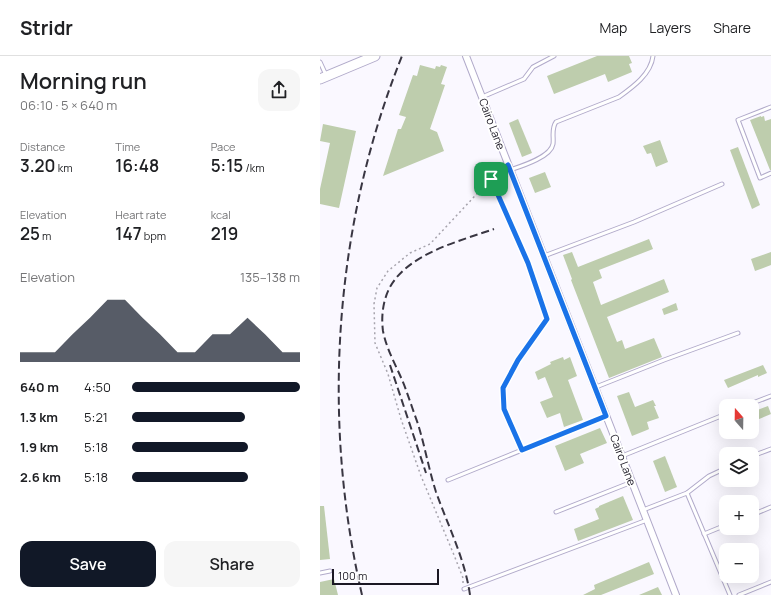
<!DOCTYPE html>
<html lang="en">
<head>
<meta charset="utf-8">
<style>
  :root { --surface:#fff; --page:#f6f6f6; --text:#202124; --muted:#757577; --line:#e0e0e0; --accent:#111827 }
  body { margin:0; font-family:Manrope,sans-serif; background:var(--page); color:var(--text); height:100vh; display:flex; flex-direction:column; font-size:15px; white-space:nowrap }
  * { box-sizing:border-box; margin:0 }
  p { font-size:13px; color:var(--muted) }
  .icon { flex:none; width:22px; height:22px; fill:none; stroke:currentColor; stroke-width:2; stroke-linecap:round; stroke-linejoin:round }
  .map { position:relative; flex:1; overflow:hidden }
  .panel { display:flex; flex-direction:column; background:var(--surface); width:320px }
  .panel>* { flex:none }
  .needle { width:26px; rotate:340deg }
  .buttons { position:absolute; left:399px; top:343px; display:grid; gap:8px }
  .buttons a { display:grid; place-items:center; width:40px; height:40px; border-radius:8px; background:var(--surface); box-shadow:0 4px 16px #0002; font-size:20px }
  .scale { position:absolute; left:12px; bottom:10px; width:107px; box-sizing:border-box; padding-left:4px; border:2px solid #1b1824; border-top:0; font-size:11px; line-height:14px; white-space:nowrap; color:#1b1824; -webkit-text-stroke:3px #fff; paint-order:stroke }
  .pin { position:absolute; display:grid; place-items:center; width:34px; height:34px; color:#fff; margin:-17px; border-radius:8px; box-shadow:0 2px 6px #0006 }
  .round { display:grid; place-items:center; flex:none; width:42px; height:42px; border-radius:12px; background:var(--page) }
  .overview { display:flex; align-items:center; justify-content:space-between; height:68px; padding:0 20px }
  h1 { font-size:22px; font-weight:600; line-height:30px }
  .metrics { display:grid; grid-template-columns:repeat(3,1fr); gap:6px; height:68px; padding:4px 20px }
  .metrics div { display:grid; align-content:center }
  .metrics b { font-size:17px; font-weight:600 }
  .metrics small { font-size:11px; font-weight:400 }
  .metrics p { font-size:11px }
  .chart { height:112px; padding:8px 20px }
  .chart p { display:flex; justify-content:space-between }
  .chart svg { width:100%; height:72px; margin-top:4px; fill:var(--accent); opacity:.7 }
  .primary-button { display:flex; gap:8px; margin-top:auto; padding:8px 20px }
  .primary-button a { flex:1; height:46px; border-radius:12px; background:var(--accent); color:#fff; font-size:16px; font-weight:600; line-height:46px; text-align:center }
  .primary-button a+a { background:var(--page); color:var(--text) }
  ul { padding:0 20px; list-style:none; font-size:13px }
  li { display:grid; grid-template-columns:64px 48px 1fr; align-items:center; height:30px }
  li i { height:10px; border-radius:5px; background:var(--accent) }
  header { display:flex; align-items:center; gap:24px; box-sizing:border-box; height:56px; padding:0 20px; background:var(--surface); border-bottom:1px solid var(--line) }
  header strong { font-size:19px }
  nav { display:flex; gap:22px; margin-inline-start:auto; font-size:14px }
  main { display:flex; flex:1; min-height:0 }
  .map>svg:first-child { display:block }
  .building { fill:#becdad }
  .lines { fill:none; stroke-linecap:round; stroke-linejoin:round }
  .lane-casing { stroke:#b1aaca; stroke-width:5 }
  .street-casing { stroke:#b1aaca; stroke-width:8 }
  .secondary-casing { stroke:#b1aaca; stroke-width:11 }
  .path { stroke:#a7a4ad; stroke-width:1.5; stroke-dasharray:2 3; stroke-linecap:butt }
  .lane { stroke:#fff; stroke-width:3 }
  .street { stroke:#fff; stroke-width:6 }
  .secondary { stroke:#fff; stroke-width:9 }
  .rail { stroke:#393642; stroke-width:2; stroke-dasharray:8 4; stroke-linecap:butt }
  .route-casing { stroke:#fff; stroke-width:8 }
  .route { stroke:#1a73e8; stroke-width:5 }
  .labels { text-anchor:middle; stroke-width:4; stroke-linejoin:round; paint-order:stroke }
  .street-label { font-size:11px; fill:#1b1824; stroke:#fff }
</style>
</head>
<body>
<header>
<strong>Stridr</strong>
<nav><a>Map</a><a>Layers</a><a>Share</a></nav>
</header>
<main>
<section class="panel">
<div class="overview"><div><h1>Morning run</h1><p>06:10 · 5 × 640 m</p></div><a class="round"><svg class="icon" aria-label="share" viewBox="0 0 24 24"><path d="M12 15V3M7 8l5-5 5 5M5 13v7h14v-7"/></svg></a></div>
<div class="metrics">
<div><p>Distance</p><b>3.20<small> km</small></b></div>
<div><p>Time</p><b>16:48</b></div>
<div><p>Pace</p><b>5:15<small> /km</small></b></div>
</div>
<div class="metrics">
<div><p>Elevation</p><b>25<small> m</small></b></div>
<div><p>Heart rate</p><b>147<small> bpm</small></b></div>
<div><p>kcal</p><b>219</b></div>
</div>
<div class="chart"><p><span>Elevation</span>135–138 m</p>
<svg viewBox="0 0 160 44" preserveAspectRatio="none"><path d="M0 44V38L10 38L20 38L30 27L40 17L50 6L60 6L70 17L80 27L90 38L100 38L110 27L120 27L130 17L140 27L150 38L160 38V44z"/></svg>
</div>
<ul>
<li><b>640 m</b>4:50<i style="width:100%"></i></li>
<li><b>1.3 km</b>5:21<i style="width:67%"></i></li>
<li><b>1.9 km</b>5:18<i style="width:69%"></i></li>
<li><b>2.6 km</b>5:18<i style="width:69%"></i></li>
</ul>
<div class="primary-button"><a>Save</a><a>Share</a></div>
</section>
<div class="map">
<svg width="451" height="539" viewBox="0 0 451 539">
  <rect width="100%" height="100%" fill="#faf8ff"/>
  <g class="building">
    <path d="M277 0H309L312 7 309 8 312 16 288 26 285 18 234 38 227 20Z"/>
    <path d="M100 9 115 13 116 10 120 11 121 9 127 11 121 28 125 29 110 73 117 76 124 95 63 120 78 73H81L86 61 79 59 93 19 97 20Z"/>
    <path d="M441 60V61L444 60 445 65 451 63V114H450L430 64Z"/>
    <path d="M198 63 212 97 202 101 189 67Z"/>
    <path d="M3 68 36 75 19 152 0 148V133L10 87 0 85Z"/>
    <path d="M340 84 348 106 336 111 331 97 327 98 323 90Z"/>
    <path d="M418 91 440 149 432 153 410 94Z"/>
    <path d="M225 116 231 131 215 137 209 122Z"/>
    <path d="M329 183 333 193 279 214 282 222 273 226 281 249 344 223 349 236 287 261 297 286 302 284 305 293 334 282 342 301 289 322 251 224 252 223 243 199 252 196 258 211Z"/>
    <path d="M451 196V209L435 215 431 203Z"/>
    <path d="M356 247 358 254 344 259 342 253Z"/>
    <path d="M243 301 244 304 250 301 257 320 248 324 263 364 244 371 240 357 227 362 220 346 233 341 225 321 218 324 215 316 231 308 230 306Z"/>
    <path d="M443 309 447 317 438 321V319L408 332 404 324Z"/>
    <path d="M309 336 315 351 333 344 336 350H334L339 362 327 366 329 373 327 374 312 380 297 340Z"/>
    <path d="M448 350 451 358 432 366V356Z"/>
    <path d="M280 372 287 387 260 398 264 407 245 415 235 390Z"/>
    <path d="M345 400 357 431 345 436 333 405Z"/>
    <path d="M303 440 313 464 258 485 254 473 279 463 275 453 279 451V450Z"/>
    <path d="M0 450H4L10 503 0 504Z"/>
    <path d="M329 506 334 518 281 539H263L275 533 274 529Z"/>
    <path d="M14 523 18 539H0V526Z"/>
    <path d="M338 531 342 539H319Z"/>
  </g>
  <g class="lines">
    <defs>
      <g id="lane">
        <path d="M0 6 6 19"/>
        <path d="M162 41 204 23 213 11 234 0"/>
        <path d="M451 51 418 64 440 122 451 117"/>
        <path d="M190 114C202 110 231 101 233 88 234 81 231 73 236 66L299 41C313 31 331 18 333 0"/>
        <path d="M171 123 208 207 227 263 198 304 183 333 184 353 202 394"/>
        <path d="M224 200 314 166 402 128"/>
        <path d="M276 331 344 304 418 277"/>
        <path d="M425 350 451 340"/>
        <path d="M302 400 406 358"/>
        <path d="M432 400 451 393"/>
        <path d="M128 424 286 360"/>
        <path d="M367 437 389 420 406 412"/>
        <path d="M323 454 367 437 410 539"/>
        <path d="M236 456 312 426"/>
        <path d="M432 459 451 451"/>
        <path d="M384 478 406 469"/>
        <path d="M0 517 10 515"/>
        <path d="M144 533 327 464"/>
        <path d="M419 539 451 526"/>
      </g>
      <path id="street" d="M146 0 356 539"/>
      <path id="secondary" d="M0 23 55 0"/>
    </defs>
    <use href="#lane" class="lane-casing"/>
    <use href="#street" class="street-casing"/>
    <use href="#secondary" class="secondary-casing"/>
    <g class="path">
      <path d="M174 120 184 113"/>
      <path d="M143 527V522L134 499 101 420 81 363 68 318 55 287 54 248 57 232 68 215 90 197 110 188 167 127"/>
    </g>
    <use href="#lane" class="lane"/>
    <use href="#street" class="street"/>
    <use href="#secondary" class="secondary"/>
    <g class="rail">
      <path d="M70 309 106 417"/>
      <path d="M42 539C1 362 14 169 82 0"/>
      <path d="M150 539C145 503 128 470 116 436 109 414 105 391 98 368 94 357 90 345 86 334 79 314 67 296 63 275 61 260 63 244 70 231 89 197 140 185 174 173"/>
    </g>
  </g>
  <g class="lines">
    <defs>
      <path id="route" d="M188 109 286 360 202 394 184 353 183 332 198 304 227 263 208 207 171 123Z"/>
    </defs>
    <use href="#route" class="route-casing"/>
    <use href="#route" class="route"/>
  </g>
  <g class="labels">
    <g class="street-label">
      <text transform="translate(172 68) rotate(69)" y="4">Cairo Lane</text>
      <text transform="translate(303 404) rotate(69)" y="4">Cairo Lane</text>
    </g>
  </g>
</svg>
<div class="buttons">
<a><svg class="needle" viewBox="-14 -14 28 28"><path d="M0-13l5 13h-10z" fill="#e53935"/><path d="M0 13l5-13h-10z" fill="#757577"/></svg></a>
<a><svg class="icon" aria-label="layers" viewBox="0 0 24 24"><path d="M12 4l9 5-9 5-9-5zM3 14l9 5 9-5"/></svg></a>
<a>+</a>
<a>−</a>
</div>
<div class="scale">100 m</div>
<div class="pin" style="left:171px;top:123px;background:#1e9e55"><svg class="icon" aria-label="arrive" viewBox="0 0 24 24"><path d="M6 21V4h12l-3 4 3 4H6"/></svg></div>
</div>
</main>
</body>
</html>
